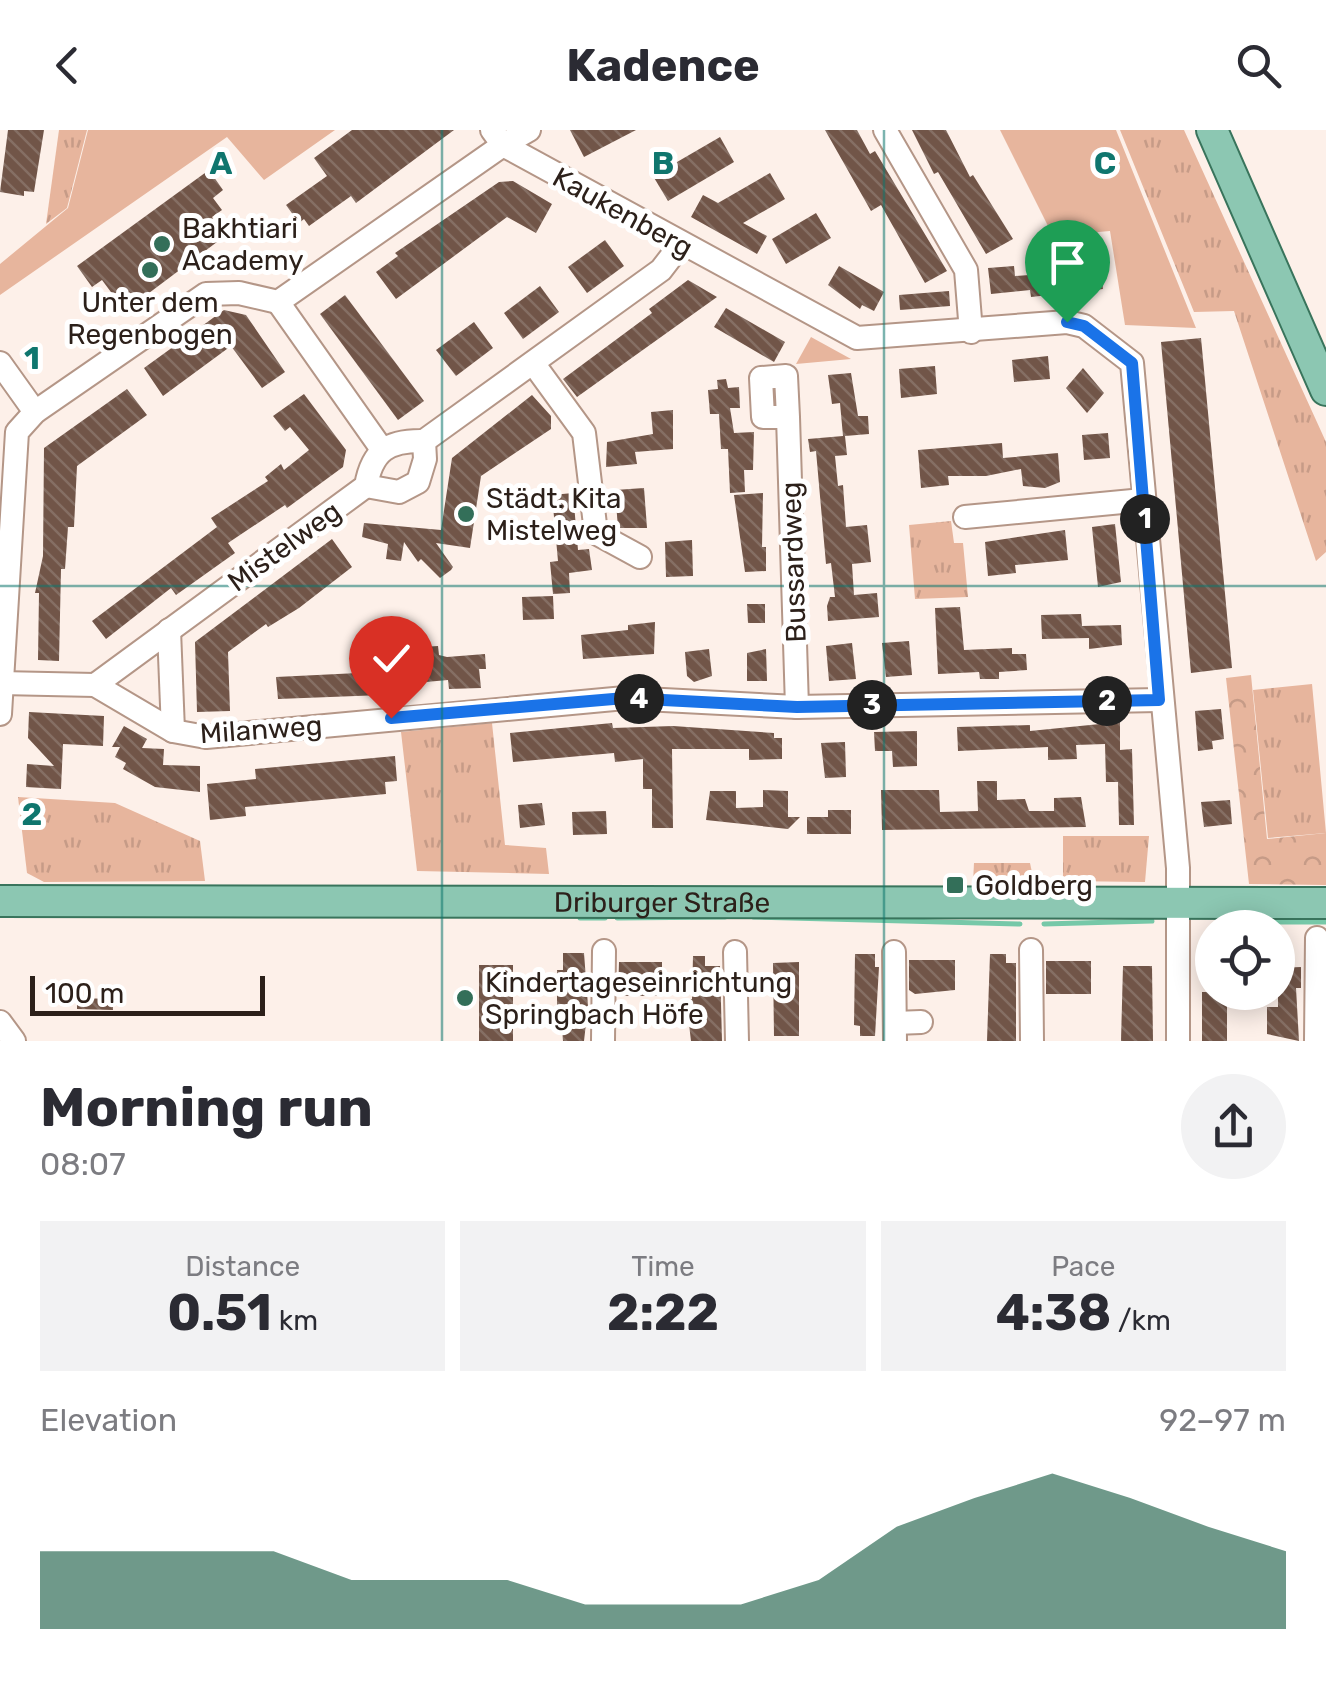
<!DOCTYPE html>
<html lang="en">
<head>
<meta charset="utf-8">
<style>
  :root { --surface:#fff; --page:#f2f2f3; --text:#2b2b33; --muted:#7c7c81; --accent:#336f59 }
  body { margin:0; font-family:Rubik,sans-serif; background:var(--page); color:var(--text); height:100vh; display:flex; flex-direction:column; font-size:38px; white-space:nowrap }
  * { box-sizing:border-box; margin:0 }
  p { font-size:32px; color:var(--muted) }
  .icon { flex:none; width:55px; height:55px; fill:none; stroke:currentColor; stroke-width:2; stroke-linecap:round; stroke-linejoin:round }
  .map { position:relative; height:911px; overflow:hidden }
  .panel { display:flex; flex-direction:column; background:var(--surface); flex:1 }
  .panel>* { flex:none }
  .tools { position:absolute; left:1195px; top:780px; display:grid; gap:20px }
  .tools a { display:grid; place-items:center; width:100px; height:100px; border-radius:50%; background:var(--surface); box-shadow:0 5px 25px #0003; font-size:50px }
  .scale { position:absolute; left:30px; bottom:25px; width:235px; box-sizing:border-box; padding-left:10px; border:5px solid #2c201a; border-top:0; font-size:28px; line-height:35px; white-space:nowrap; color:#2c201a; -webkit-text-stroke:8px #fff; paint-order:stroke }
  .pin { position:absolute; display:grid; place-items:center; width:85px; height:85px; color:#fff; margin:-102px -42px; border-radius:50% 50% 50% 0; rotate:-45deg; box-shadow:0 0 10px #0007 }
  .pin .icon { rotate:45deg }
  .km { position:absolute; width:50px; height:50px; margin:-25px; border-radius:50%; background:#222; color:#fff; font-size:28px; line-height:50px; text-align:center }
  .round { display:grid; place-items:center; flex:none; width:105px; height:105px; border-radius:52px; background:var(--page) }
  .headline { display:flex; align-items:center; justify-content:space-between; height:170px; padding:0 40px }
  h1 { font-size:55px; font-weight:700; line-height:75px }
  .stats { display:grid; grid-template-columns:repeat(3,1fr); gap:15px; height:170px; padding:10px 40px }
  .stats div { display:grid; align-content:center; border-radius:0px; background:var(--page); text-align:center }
  .stats b { font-size:50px; font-weight:700 }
  .stats small { font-size:28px; font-weight:400 }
  .stats p { font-size:28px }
  .chart { height:280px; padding:20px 40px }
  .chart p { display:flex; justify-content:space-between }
  .chart svg { width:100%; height:180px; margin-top:10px; fill:var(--accent); opacity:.7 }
  header { display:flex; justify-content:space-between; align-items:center; height:130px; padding:0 40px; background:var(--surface); font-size:45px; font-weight:700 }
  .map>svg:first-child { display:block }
  .grass { fill:url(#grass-tufts) }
  .forest { fill:url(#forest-crowns) }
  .green { fill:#e7b59d }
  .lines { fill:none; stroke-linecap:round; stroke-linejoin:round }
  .stream { stroke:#76c8a8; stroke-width:5 }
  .building { fill:url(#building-back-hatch) }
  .minor-casing { stroke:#b49687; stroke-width:26 }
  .major-casing { stroke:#39745c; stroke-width:34 }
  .minor { stroke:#fff; stroke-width:22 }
  .major { stroke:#8cc7b2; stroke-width:30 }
  .route-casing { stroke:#fff; stroke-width:20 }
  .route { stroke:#1a73e8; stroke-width:12 }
  .grid { fill:none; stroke:#0f766e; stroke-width:2.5; stroke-opacity:0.55 }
  .poi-dot { fill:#336f59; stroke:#fff; stroke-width:4 }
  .labels { text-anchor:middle; stroke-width:10; stroke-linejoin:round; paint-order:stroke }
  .street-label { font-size:28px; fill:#2c201a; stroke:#fff }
  .poi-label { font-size:28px; fill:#2c201a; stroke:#fff; text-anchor:start }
  .grid-label { font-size:32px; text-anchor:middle; font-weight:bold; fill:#0f766e; stroke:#fff; stroke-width:10; stroke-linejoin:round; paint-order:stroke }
</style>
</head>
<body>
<header><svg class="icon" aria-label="back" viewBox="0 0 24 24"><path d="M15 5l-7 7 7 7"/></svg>Kadence<svg class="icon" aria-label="search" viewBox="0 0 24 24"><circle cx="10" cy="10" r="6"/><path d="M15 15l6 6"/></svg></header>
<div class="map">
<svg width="1326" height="911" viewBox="0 0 1326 911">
  <defs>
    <pattern id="grass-tufts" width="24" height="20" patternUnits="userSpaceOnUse" patternTransform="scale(2.5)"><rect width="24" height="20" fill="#e7b59d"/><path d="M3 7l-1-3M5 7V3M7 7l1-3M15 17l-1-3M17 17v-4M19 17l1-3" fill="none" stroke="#c69b87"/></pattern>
    <pattern id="forest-crowns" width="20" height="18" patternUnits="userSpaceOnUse" patternTransform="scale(2.5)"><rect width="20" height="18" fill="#e7b59d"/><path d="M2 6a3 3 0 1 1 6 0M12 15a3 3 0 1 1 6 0" fill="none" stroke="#c69b87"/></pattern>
    <pattern id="building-back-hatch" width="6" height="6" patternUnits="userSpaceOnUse" patternTransform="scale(2.5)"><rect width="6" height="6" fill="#715548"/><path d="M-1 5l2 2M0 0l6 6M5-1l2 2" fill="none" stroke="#856f64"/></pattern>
  </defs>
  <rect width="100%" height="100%" fill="#fdf0e9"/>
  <g class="grass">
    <path d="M59 0H87L67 78 46 94Z"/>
    <path d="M1120 0H1184L1326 312V422L1316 431 1234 181 1194 182Z"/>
    <path d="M811 207 851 229 796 234Z"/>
    <path d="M951 391 954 413H963L968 467 915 469 909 395Z"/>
    <path d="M1312 554 1326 703 1268 708 1253 560Z"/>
    <path d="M492 593 505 715 546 718 549 744 417 741 401 602Z"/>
    <path d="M18 667 115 673 200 711 205 751 44 752 27 743Z"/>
    <path d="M1063 706H1149L1145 752 1063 751Z"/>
    <path d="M974 733H1030L1034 752H973Z"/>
  </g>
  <path class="forest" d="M1251 545 1267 709 1326 703V755L1249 754 1226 548Z"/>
  <g class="green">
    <path d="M88 0H335L264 50 227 7 0 165V134L68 78Z"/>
    <path d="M1000 0H1116L1196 198 1125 195 1110 101 1053 106Z"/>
  </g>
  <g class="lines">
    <g class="stream">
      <path d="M753 787 1020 794"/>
      <path d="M580 788H605"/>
      <path d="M617 788 725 787"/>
      <path d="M1220 792H1326"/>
      <path d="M1044 794 1152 791"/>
    </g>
  </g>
  <g class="building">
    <path d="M8 0H44L34 62 24 61V66L0 62Z"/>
    <path d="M352 0H454L356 73 351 66 309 96 304 89 299 93 286 75 327 46 314 28Z"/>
    <path d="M570 0H636L584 27Z"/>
    <path d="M825 0H857L870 24 875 21 947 141 925 153 881 75 871 81Z"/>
    <path d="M912 0H946L970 47 973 45 1013 109 986 124 938 42 934 44Z"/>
    <path d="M720 7 734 32 668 71 653 46Z"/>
    <path d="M209 40 223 60 213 68 222 80 212 87 225 106 125 181 102 150 92 157 77 136Z"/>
    <path d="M770 43 785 69 743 93 767 106 757 124 691 87 703 65 718 73Z"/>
    <path d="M513 51 552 74 536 103 507 87 396 169 376 142 398 126 395 123 499 52Z"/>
    <path d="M816 83 831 108 786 134 772 109Z"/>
    <path d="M605 110 624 136 587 163 568 137Z"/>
    <path d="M1101 135 1103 159 1031 167 1030 160 991 164 988 138 1014 136 1015 146 1056 143 1057 152 1081 150 1079 137Z"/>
    <path d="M839 136 884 162 874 181 862 175 860 179 828 155Z"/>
    <path d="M688 150 717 167 577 267 563 249 652 183 649 179Z"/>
    <path d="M540 156 559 182 523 209 504 183Z"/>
    <path d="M949 161 950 176 900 180 899 165Z"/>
    <path d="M345 165 424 271 398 290 320 184Z"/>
    <path d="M726 178 785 212 774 232 714 197Z"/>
    <path d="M224 180 246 185 285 242 262 258 231 216 163 266 144 238Z"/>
    <path d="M474 192 493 218 456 246 436 220Z"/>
    <path d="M1201 208 1232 538 1191 543 1161 212Z"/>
    <path d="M1048 226 1050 249 1014 252 1012 230Z"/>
    <path d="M935 236 937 264 901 268 899 239Z"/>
    <path d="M1083 238 1104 263 1087 283 1066 258Z"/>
    <path d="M851 243 858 286H868L869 304 845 306 847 325 835 326 838 356 843 355 846 397 867 395 871 432 852 434 854 465 877 463 879 487 828 491 827 476 830 467H835L831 433 826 434 816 321 810 322 808 309 843 306 840 273 832 274 828 245Z"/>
    <path d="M726 249 728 258 739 257 740 278H730L734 303 754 302 753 340H744L745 362 730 363 728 319H721L719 284H710L708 260 718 259 717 250Z"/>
    <path d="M127 259 147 285 77 336 74 397H68L65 439H61L59 531 38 530 39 463H35L43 426 44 318Z"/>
    <path d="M304 264 346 320 343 337 287 378 285 375 228 413 235 423 176 465 171 458 106 509 92 491 217 397 211 388 268 351 265 347 281 334 284 340 309 320 290 297 285 301 273 286Z"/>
    <path d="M532 265 551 286V299L481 346 470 418 436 413 453 437 451 440 440 448 421 429 418 432 404 412 401 431 386 429 388 414 362 407 364 393 441 400 452 328Z"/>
    <path d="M673 280V319L635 322 637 334 606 337 607 312 653 304 651 282Z"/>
    <path d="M1108 303 1110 328 1084 330 1082 305Z"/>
    <path d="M1002 313 1003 328 1058 323 1060 352 1045 358 1023 356 1021 339 986 346H948L949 355 921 358 918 320Z"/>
    <path d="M644 358 647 398H618L615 360Z"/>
    <path d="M573 363 578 420 589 419 592 440 569 443 570 463 553 464 550 432 558 431 552 365Z"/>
    <path d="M763 363 762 417H766V441L745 442 734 365Z"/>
    <path d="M1115 394 1121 452 1098 457 1092 397Z"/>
    <path d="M1065 400 1068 430 1015 435 1016 443 988 446 985 412Z"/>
    <path d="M332 409 352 437 299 478 268 497 266 494 228 522 230 581 197 582 195 512Z"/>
    <path d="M692 410 693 446 666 447 665 412Z"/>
    <path d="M553 466 554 489 523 490 522 467Z"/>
    <path d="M747 474H765V493H748Z"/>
    <path d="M960 477 964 520 1012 518V524H1026L1027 540 999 542V549H980L979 542 938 544 935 478Z"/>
    <path d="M1081 484 1082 496 1121 495 1122 515 1089 519V508L1042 509 1041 485Z"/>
    <path d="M655 492 654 524 583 529 581 505 628 500V495Z"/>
    <path d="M909 511 912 545 886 547 882 513Z"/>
    <path d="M852 513 856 549 829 551 826 516Z"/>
    <path d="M438 516 439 525 447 527 485 524 486 539H479L481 558 449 559 448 550 381 556 382 565 278 569 276 547 399 541V526L423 524 422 517Z"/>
    <path d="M709 519 712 546 694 552 687 546 685 522Z"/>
    <path d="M766 519 767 551H747V523Z"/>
    <path d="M1221 579 1224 609 1212 611 1213 619 1198 621 1195 581Z"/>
    <path d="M29 582 104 586 103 616 63 614 61 659 26 657 27 634 54 636 28 608Z"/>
    <path d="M1120 592V620L1132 619 1134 695H1119L1118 652H1106L1105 614 1076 615 1077 629 1048 630V617L958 621 957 597 1030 595V601Z"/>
    <path d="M612 593 613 598 673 596 774 603V608H782V629L749 630V619H672L673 698H652V659H643V629L615 632 614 623 513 632 510 603Z"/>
    <path d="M124 596 147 609 142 618 164 619 163 635 200 636V662L155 657 123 639 126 633 115 627 120 617H112Z"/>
    <path d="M917 601V636L893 637 892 621H875L874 602Z"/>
    <path d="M845 612 846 647 825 648 821 613Z"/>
    <path d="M395 626 397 651 385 652 386 664 245 677 246 686 210 690 207 654 256 649 255 639Z"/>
    <path d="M977 651H997V670L1025 669 1029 681H1054V668L1081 667 1086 697 882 700 881 660H939L940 682 978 681Z"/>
    <path d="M763 660 788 661V687H800L788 699 706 690 710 661H736V678L763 677Z"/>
    <path d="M1230 670 1232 694 1204 697 1201 672Z"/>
    <path d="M542 673 545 695 520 698 518 675Z"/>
    <path d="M828 680H851V704H807V687H828Z"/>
    <path d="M606 681 607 704 573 705 572 682Z"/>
    <path d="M563 823H584L588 876 584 911H563L561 887H557V840H563Z"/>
    <path d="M855 824H875V837H879L875 906H860V896L854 895Z"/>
    <path d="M990 824H1006V833H1016V911H987Z"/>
    <path d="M693 826H705V836H720L722 911H691L686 869H692Z"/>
    <path d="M909 830H955V860L915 864 909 860Z"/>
    <rect x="1046" y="831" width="45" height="33"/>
    <path d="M619 832H662V866H618Z"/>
    <path d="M799 832V906H774L773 833Z"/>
    <rect x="479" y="835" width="34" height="76"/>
    <path d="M1123 836H1152L1153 911H1121Z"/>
    <path d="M1301 837V858H1296L1299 911 1267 904V877H1278V838Z"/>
    <rect x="1202" y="862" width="25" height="49"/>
    <path d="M77 868 113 869V880L77 879Z"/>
  </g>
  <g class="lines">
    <defs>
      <g id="minor">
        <path d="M492 0 503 15 529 0"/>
        <path d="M885 0 966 140 971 202"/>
        <path d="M278 172 381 318"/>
        <path d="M0 233 35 282"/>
        <path d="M533 233 584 303 596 403 640 427"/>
        <path d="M788 287H763L761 248 786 246 788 287 797 577"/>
        <path d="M366 356 399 362 418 352 425 329 424 311"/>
        <path d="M965 387 1143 370"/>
        <path d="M169 500 173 601"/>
        <path d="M0 553 95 555 366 356C372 321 388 310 424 311L661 140 681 114"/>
        <path d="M95 555 173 601 206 607 625 568 797 577 1159 570"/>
        <path d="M0 584 17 302 35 282 206 164 239 163 278 172 503 15 857 208 1067 192 1084 196 1132 233 1178 738V911"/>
        <path d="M1031 820 1032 911"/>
        <path d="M735 822 737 911"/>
        <path d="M894 822 895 911"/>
        <path d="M0 892 14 911"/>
        <path d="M895 893 921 892"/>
        <path d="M603 911 604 821"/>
        <path d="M1316 911 1317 808"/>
      </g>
      <g id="major">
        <path d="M1212 0 1326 260"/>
        <path id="s1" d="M0 771 1326 773"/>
      </g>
    </defs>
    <use href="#minor" class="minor-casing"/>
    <use href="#major" class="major-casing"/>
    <use href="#minor" class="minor"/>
    <use href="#major" class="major"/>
  </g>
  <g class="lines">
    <defs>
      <path id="route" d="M391 588 625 568 797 577 1159 570 1132 233 1084 196 1067 192"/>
    </defs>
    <use href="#route" class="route-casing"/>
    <use href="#route" class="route"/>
  </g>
  <path class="grid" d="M442 0V911M884 0V911M0 456H1326"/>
  <g class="poi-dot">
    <circle cx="162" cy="114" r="10"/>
    <circle cx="150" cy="140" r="10"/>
    <circle cx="466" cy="384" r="10"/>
    <rect x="945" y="745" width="20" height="20" rx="5"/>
    <circle cx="465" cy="868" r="10"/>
  </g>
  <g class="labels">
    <g class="street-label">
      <text transform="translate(623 82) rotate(29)" y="10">Kaukenberg</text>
      <text transform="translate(284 416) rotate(-36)" y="10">Mistelweg</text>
      <text transform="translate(793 432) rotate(-92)" y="10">Bussardweg</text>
      <text transform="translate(261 599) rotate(-4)" y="10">Milanweg</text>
      <text dy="10" stroke="none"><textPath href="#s1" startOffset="662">Driburger Straße</textPath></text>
    </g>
    <g class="poi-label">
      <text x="182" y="108">Bakhtiari<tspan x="182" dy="32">Academy</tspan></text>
      <text x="150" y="182" text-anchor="middle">Unter dem<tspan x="150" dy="32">Regenbogen</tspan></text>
      <text x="486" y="378">Städt. Kita<tspan x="486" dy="32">Mistelweg</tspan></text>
      <text x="975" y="765">Goldberg</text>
      <text x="485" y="862">Kindertageseinrichtung<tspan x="485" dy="32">Springbach Höfe</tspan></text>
    </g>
  </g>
  <g class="grid-label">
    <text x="221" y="44">A</text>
    <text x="663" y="44">B</text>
    <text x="1105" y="44">C</text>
    <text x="32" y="239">1</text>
    <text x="32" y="695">2</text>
  </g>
</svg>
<div class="tools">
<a><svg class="icon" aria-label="locate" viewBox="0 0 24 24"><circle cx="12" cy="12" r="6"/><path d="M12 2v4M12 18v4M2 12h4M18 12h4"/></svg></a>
</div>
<div class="scale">100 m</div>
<div class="pin" style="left:1067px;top:192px;background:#1e9e55"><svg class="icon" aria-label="arrive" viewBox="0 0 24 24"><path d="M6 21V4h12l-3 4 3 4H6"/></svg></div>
<div class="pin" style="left:391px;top:588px;background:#d93025"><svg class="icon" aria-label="check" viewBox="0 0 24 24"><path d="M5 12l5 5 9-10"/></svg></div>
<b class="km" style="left:1145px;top:389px">1</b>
<b class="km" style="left:1107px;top:571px">2</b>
<b class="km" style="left:872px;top:575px">3</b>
<b class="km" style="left:639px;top:569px">4</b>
</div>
<section class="panel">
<div class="headline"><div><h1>Morning run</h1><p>08:07</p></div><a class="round"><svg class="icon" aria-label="share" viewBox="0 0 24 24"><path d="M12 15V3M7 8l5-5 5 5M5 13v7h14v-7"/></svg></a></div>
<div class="stats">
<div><p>Distance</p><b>0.51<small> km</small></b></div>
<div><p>Time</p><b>2:22</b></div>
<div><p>Pace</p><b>4:38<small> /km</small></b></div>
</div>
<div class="chart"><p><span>Elevation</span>92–97 m</p>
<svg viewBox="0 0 160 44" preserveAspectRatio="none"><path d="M0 44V25L10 25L20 25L30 25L40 32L50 32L60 32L70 38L80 38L90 38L100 32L110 19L120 12L130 6L140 12L150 19L160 25V44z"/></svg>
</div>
</section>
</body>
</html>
